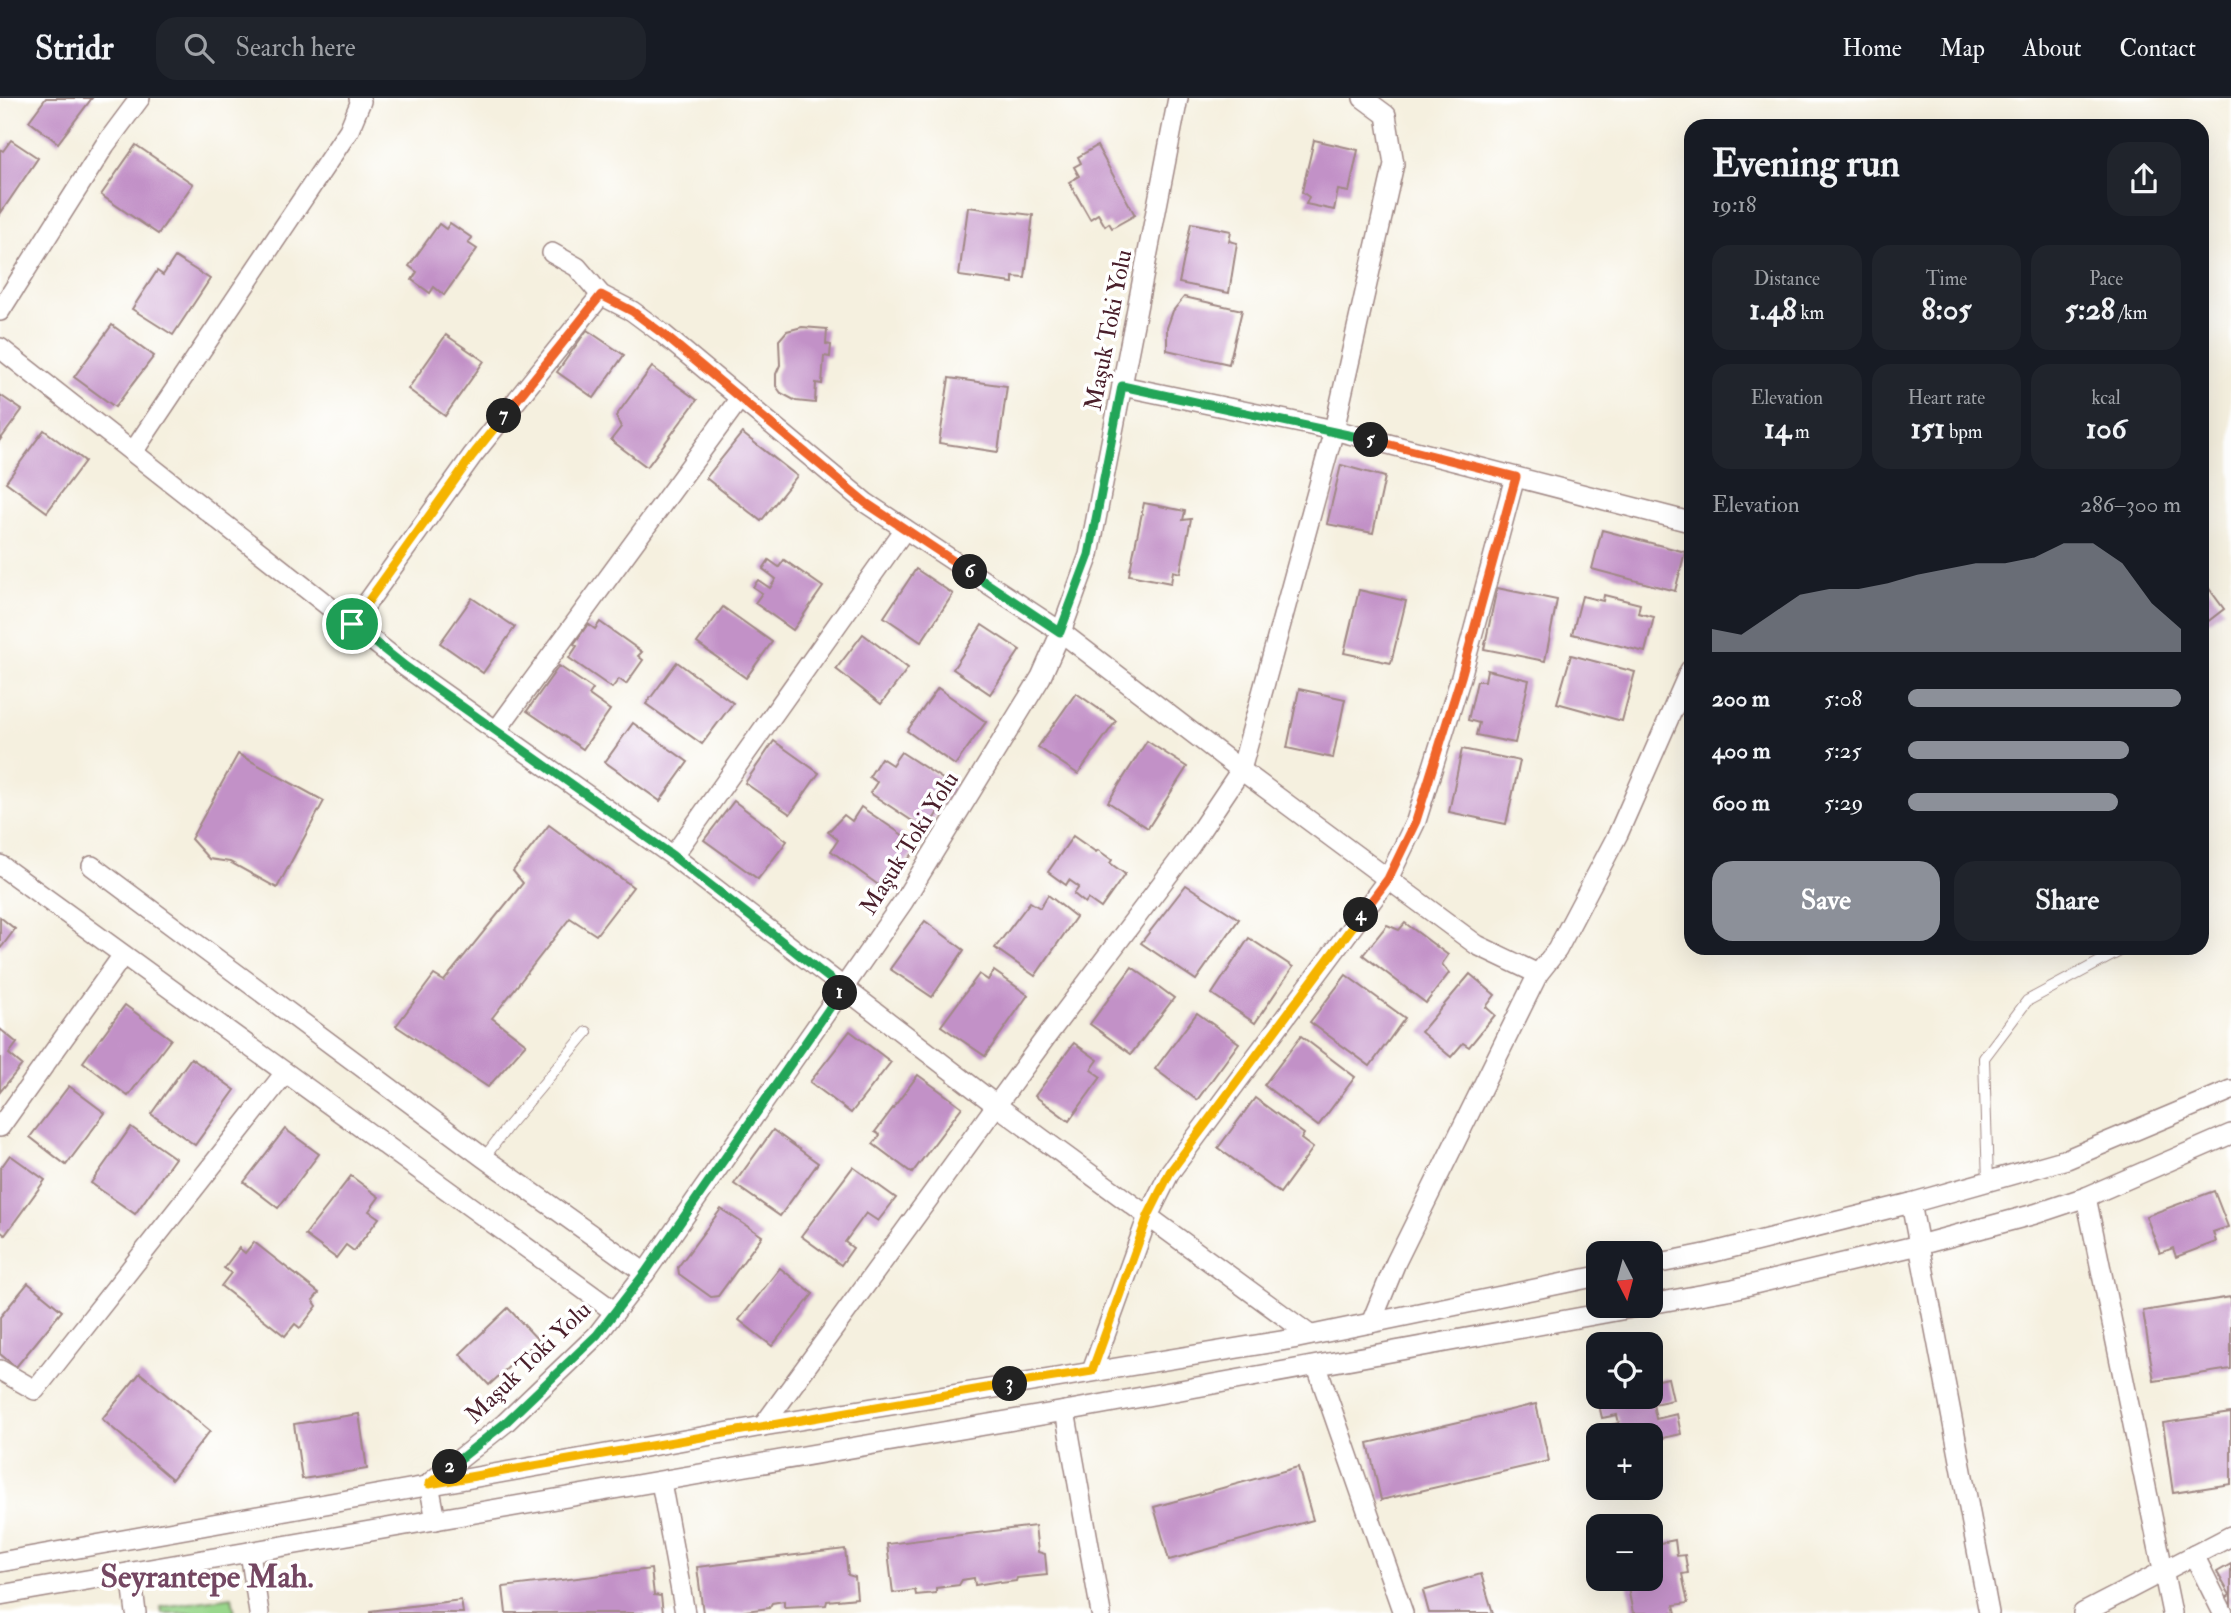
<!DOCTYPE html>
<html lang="en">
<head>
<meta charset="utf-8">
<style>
  :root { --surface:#171b24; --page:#20242c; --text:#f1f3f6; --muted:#9ea1a6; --line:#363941; --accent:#8c9099 }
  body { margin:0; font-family:"IM FELL Double Pica",serif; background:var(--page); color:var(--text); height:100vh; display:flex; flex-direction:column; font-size:26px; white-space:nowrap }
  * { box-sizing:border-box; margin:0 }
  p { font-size:23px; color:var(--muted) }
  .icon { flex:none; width:38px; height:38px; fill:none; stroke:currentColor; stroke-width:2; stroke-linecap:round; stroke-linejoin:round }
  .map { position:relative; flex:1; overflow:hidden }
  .panel { position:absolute; left:1684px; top:21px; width:525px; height:836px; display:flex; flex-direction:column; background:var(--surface); border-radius:21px; box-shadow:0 7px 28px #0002 }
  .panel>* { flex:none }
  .needle { width:46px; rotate:174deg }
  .fabs { position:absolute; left:1586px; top:1143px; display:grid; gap:14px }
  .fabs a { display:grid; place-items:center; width:77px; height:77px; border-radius:14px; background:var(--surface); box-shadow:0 7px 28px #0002; font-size:35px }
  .pin { position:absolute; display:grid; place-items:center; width:60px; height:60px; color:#fff; margin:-30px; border:4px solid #fff; border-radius:50%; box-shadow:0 2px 7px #0007 }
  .km { position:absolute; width:35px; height:35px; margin:-18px; border-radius:50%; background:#222; color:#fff; font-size:19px; line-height:35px; text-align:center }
  .round { display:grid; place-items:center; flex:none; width:74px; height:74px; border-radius:21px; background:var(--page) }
  .headline { display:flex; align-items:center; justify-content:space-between; height:119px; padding:0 28px }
  h1 { font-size:38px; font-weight:700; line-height:52px }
  .stats { display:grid; grid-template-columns:repeat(3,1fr); gap:10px; height:119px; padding:7px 28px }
  .stats div { display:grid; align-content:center; border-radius:18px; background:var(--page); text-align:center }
  .stats b { font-size:30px; font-weight:700 }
  .stats small { font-size:19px; font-weight:400 }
  .stats p { font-size:19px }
  .chart { height:196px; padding:14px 28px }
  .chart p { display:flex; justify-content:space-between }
  .chart svg { width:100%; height:126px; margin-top:7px; fill:var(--accent); opacity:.7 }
  .button { display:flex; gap:14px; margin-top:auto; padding:14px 28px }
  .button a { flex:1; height:80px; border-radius:21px; background:var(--accent); color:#fff; font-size:28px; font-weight:700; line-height:80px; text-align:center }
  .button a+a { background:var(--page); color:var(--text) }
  ul { padding:0 28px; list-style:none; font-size:23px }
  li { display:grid; grid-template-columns:112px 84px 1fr; align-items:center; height:52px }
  li i { height:18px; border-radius:9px; background:var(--accent) }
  header { display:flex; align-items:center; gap:42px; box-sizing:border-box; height:98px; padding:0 35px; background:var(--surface); border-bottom:2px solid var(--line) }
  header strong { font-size:33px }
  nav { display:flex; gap:38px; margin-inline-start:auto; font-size:24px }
  .search { width:490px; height:63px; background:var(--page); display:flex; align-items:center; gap:18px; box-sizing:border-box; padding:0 24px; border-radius:21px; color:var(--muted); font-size:26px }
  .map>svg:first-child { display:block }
  .green { fill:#99d78c; stroke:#727b5c; stroke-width:2 }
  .building { fill:#c291c7 }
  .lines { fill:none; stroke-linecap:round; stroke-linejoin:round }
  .lane-casing { stroke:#a08885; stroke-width:12 }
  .street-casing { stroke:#a08885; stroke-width:22 }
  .lane { stroke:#fff; stroke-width:10 }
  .street { stroke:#fff; stroke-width:19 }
  .split-1-casing { stroke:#fff; stroke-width:14 }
  .split-2-casing { stroke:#fff; stroke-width:14 }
  .split-3-casing { stroke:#fff; stroke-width:14 }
  .split-4-casing { stroke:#fff; stroke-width:14 }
  .split-5-casing { stroke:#fff; stroke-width:14 }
  .split-6-casing { stroke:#fff; stroke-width:14 }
  .split-7-casing { stroke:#fff; stroke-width:14 }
  .split-8-casing { stroke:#fff; stroke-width:14 }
  .split-1 { stroke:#22a559; stroke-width:9 }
  .split-2 { stroke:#22a559; stroke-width:9 }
  .split-3 { stroke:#f5b400; stroke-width:9 }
  .split-4 { stroke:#f5b400; stroke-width:9 }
  .split-5 { stroke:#f0652b; stroke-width:9 }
  .split-6 { stroke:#22a559; stroke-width:9 }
  .split-7 { stroke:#f0652b; stroke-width:9 }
  .split-8 { stroke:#f5b400; stroke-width:9 }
  .labels { text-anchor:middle; stroke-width:7; stroke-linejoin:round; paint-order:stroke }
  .street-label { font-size:24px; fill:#4a1f2b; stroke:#fff }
  .district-label { font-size:32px; font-weight:bold; fill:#744762; stroke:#fff }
</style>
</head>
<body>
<header>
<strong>Stridr</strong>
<div class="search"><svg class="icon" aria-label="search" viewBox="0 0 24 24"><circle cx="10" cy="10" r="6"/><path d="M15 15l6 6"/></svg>Search here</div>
<nav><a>Home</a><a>Map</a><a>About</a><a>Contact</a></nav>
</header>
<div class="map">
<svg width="2231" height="1515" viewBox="0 0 2231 1515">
  <rect width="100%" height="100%" fill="#fff"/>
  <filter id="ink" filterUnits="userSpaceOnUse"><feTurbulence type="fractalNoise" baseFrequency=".0143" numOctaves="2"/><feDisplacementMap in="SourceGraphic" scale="14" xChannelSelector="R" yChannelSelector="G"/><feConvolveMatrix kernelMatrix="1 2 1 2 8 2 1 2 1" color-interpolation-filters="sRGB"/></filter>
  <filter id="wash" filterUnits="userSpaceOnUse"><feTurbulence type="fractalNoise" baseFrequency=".00686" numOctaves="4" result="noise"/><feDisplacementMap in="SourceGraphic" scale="28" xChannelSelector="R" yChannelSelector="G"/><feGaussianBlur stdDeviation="1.57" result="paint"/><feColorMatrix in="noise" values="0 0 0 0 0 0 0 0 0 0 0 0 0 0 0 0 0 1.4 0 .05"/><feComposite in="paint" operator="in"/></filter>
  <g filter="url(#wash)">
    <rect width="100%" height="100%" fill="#f5f0df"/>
    <path class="green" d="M232 1499 235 1515H162L161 1509Z"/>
    <g id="blocks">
      <g class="building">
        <path d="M46 0H92L58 45 29 23Z"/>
        <path d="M11 42 38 60 0 116V51L3 53Z"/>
        <path d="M1314 42 1358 52 1349 94 1338 92 1334 112 1306 106 1309 99 1302 94Z"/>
        <path d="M136 47 193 86 158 136 101 97Z"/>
        <path d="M1097 48 1135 117 1112 130 1109 125 1105 128 1098 116 1090 121 1069 84 1079 78 1074 69 1081 65 1078 59Z"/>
        <path d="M968 109 1033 117 1025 180 1013 179V185L959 178Z"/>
        <path d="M450 125 472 140 468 145 477 151 444 197 434 189 430 195 412 182 417 174 409 168 439 126 446 131Z"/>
        <path d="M1191 125 1231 133 1229 143 1237 145 1229 195 1179 185Z"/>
        <path d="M175 159 210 181 173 237 132 211 157 173 163 177Z"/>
        <path d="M1184 199 1242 212 1229 266 1167 252V230L1173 213Z"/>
        <path d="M112 227 154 258 115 309 74 279Z"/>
        <path d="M802 229 827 231 826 246 831 247 830 259 824 258 822 286 816 285 815 305 796 303 781 295 776 288V276L780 267 779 242 787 233Z"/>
        <path d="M587 232 624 257 594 300 557 274Z"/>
        <path d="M446 237 484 263 445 318 408 291Z"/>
        <path d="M652 269 697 302 647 369 611 342 621 329 616 318Z"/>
        <path d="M949 280 1007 288 998 354 939 345Z"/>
        <path d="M0 297 22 312 0 342Z"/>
        <path d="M44 332 85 363 47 414 6 384Z"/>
        <path d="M742 335 797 378 761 423 706 380Z"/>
        <path d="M1341 367 1385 379 1373 435 1327 426Z"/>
        <path d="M1144 405 1185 413 1183 422 1191 421 1180 475 1173 473 1171 485 1129 477Z"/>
        <path d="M1602 432 1685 454 1675 493 1592 471Z"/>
        <path d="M769 462 779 469 784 462 823 489 793 532 755 505 762 495 753 489 758 482 770 490 776 481 763 471Z"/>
        <path d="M916 471 953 496 921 544 884 519Z"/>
        <path d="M2202 481 2224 511 2202 528Z"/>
        <path d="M1497 490 1557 502 1545 563 1484 551Z"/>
        <path d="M1359 492 1406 503 1391 565 1344 555Z"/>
        <path d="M1604 497 1640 506 1638 515 1654 519 1645 554 1572 536 1582 498 1603 503Z"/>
        <path d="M472 500 515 529 483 575 440 545Z"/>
        <path d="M723 509 772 544 746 580 697 545Z"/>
        <path d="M600 524 642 554 638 558 643 562 626 586 619 581 612 590 569 560 577 548 574 546 588 526 595 531Z"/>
        <path d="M982 527 1020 552 990 596 953 571Z"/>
        <path d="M863 536 908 570 881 606 836 571Z"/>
        <path d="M1571 557 1635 574 1622 623 1557 605Z"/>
        <path d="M677 564 733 605 702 646 646 606Z"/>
        <path d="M559 568 593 591 589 597 610 612 583 651 527 613Z"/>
        <path d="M1487 572 1529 582 1515 645 1476 637 1479 625 1468 622 1477 583H1485Z"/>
        <path d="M938 590 986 624 955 667 907 633Z"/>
        <path d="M1299 591 1345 601 1333 660 1287 650Z"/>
        <path d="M1076 595 1116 623 1078 676 1038 649Z"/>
        <path d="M633 625 688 664 660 703 605 664Z"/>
        <path d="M774 643 819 675 790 716 745 685Z"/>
        <path d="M1147 643 1187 669 1148 730 1108 704Z"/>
        <path d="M1462 651 1520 663 1506 726 1449 714Z"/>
        <path d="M901 654 955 689 926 732 870 695 877 684 869 679 881 660 892 667Z"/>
        <path d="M238 656 324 703 277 790 230 764 209 761 191 741Z"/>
        <path d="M734 703 787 743 758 781 704 742Z"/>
        <path d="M861 709 919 748 884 791 831 753 838 742 828 734 844 717 852 723Z"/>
        <path d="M549 727 633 789 596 837 570 820 492 920 526 946 488 989 396 928 434 877 444 883 523 785 513 773Z"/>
        <path d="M1073 738 1096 754 1098 752 1112 762 1110 765 1125 776 1101 810 1088 801 1085 805 1074 796 1079 789 1069 782 1066 787 1048 774Z"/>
        <path d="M1186 787 1239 821 1196 882 1141 845Z"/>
        <path d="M1048 797 1076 819 1035 878 995 850 1030 804 1040 810Z"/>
        <path d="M0 819 15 831 0 851Z"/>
        <path d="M925 823 964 852 932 899 890 871Z"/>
        <path d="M1405 825 1448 857 1442 866 1449 875 1426 905 1363 857 1387 827 1399 832Z"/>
        <path d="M1249 840 1293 869 1255 925 1212 896Z"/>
        <path d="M1132 869 1174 900 1131 956 1090 926Z"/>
        <path d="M994 873 1028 897 985 958 941 928 979 876 988 882Z"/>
        <path d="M1470 876 1495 897 1486 909 1495 917 1469 949 1463 945 1451 959 1421 934Z"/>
        <path d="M1346 877 1405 920 1370 968 1310 924Z"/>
        <path d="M125 907 171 941 128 998 83 964Z"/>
        <path d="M1197 915 1239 945 1197 1002 1155 971Z"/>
        <path d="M0 931 17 945 9 956 22 967 0 994Z"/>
        <path d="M850 933 891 964 851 1015 810 984Z"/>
        <path d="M1301 938 1355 979 1318 1028 1264 987Z"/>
        <path d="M1074 945 1098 962 1091 972 1101 979 1069 1023 1035 998Z"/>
        <path d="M191 960 235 992 195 1047 151 1016Z"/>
        <path d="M918 977 962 1009 912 1075 873 1046 880 1037 875 1034Z"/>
        <path d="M69 988 105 1015 66 1067 30 1039Z"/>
        <path d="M1255 1000 1304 1036 1301 1041 1313 1050 1280 1095 1218 1050Z"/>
        <path d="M131 1029 175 1060 135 1116 91 1085Z"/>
        <path d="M285 1031 319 1056 278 1110 244 1084Z"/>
        <path d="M773 1032 818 1065 780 1118 734 1086Z"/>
        <path d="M10 1057 45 1082 5 1137 0 1133V1071Z"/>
        <path d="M853 1069 896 1100 878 1123 866 1115 845 1144 853 1150 841 1167 801 1138Z"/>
        <path d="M351 1078 379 1099 369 1113 379 1120 354 1153 346 1147 336 1160 305 1137Z"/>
        <path d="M2214 1093 2228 1129 2213 1134 2216 1144 2176 1159 2173 1150 2160 1155 2146 1118Z"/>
        <path d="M721 1111 762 1138 718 1198 711 1199 679 1176 678 1169Z"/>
        <path d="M254 1144 319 1195 313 1202 317 1208 300 1230 295 1226 285 1238 221 1188 231 1175 224 1170 239 1150 245 1155Z"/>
        <path d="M780 1170 813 1196 772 1248 739 1222Z"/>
        <path d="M28 1185 62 1213 16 1269 0 1256V1219Z"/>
        <path d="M2231 1199V1271L2154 1283 2143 1213Z"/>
        <path d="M508 1210 538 1242 489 1287 460 1256Z"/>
        <path d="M140 1275 210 1333 172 1381 102 1321Z"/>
        <path d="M1668 1280 1673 1302 1653 1306 1656 1321 1677 1316 1681 1336 1650 1343V1337H1608L1606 1328 1619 1325 1617 1317 1602 1320 1597 1298H1650V1284Z"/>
        <path d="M1536 1306 1549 1363 1381 1402 1368 1345Z"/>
        <path d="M2231 1315V1386L2173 1395 2163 1325Z"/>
        <path d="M359 1316 367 1371 302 1381 294 1326Z"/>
        <path d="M1298 1369 1313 1422 1169 1462 1154 1409Z"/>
        <path d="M1035 1428 1038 1454 1045 1456 1047 1477 1017 1480 1016 1483 1001 1485 1000 1483 975 1487 974 1480 962 1482 959 1487 936 1490V1495L916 1497 915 1492 893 1495 887 1446Z"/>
        <path d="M1675 1442 1677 1458 1685 1457 1688 1475 1682 1476 1688 1505 1674 1507 1676 1515H1633L1626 1480H1650V1447Z"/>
        <path d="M845 1451 848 1477 855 1479 857 1500 827 1503 826 1507 784 1509V1503L772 1505 769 1510 745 1513 746 1515H703L697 1469Z"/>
        <path d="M2231 1466V1509L2226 1500 2230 1497 2217 1474Z"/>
        <path d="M651 1471 654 1497 661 1498 663 1515H506L503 1489Z"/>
        <path d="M1481 1476 1493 1515H1429L1423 1493Z"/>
        <path d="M461 1502 463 1515H370V1513Z"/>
      </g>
    </g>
  </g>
  <g filter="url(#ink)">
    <use href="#blocks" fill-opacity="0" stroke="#a08885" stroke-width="2"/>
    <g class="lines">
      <defs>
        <g id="lane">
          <path d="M484 1060 508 1028 587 934"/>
          <path d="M1988 1084 1984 960 2027 903 2118 854 2117 850"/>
        </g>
        <g id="street">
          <path d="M552 155 577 169 601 197 632 213 663 236 866 405 1061 534 1241 672 1477 847 1538 876"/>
          <path d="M0 213 105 47 140 0"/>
          <path d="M0 250 406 569 673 758 996 1007 1310 1237"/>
          <path d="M1122 288 1334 332 1690 424"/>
          <path d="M133 354 349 32 361 3 359 0"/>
          <path d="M352 526 472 358 601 197"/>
          <path d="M496 633 740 300"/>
          <path d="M673 758 905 431"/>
          <path d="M0 767 615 1214"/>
          <path d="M92 768 484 1060 645 1175"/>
          <path d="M0 1029 123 857"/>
          <path d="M2086 1099 2172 1515"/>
          <path d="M1911 1105 1989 1515"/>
          <path d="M1650 1167 1710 1155 1911 1105 2067 1061 2231 992"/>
          <path d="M1650 1206 1733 1191 1919 1147 2035 1116 2086 1099 2231 1036"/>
          <path d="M1371 1225 1396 1164 1538 876 1557 852 1618 736 1690 572"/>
          <path d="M1317 1269 1403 1515"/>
          <path d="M0 1272 35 1292 285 975"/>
          <path d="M1092 1273 1148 1118 1170 1074 1388 781 1416 723 1461 579 1515 379"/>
          <path d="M1065 1313 1101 1515"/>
          <path d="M763 1328 1046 939 1190 748 1241 672 1334 332 1394 66 1386 17 1363 0"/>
          <path d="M432 1383 505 1325 597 1237 645 1175 903 804 1041 579 1061 534 1089 457 1178 0"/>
          <path d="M661 1384 685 1515"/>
          <path d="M429 1386 436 1422"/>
          <path d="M250 1454 259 1515"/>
          <path d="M2194 1457 2223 1515"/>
          <path d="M0 1464 763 1328 1293 1241 1598 1178"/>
          <path d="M131 1474 136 1515"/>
          <path d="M0 1497 1065 1313 1643 1208"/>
          <path d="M2083 1515 2231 1438"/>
        </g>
      </defs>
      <use href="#lane" class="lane-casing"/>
      <use href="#street" class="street-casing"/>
      <use href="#lane" class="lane"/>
      <use href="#street" class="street"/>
    </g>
  </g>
  <g class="lines" filter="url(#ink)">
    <defs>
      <path id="split-1" d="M352 526 406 569 673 758 843 891 840 895"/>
      <path id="split-2" d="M450 1369 505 1325 597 1237 645 1175 840 895"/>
      <path id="split-3" d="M450 1369 429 1386 1010 1286"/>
      <path id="split-4" d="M1010 1286 1092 1273 1148 1118 1170 1074 1361 817"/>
      <path id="split-5" d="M1361 817 1388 781 1416 723 1461 579 1516 379 1371 342"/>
      <path id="split-6" d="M970 474 1060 534 1089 457 1122 288 1371 342"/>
      <path id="split-7" d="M504 318 601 197 632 213 663 236 866 405 970 474"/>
      <path id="split-8" d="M352 526 472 358 504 318"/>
    </defs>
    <use href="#split-1" class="split-1-casing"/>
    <use href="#split-2" class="split-2-casing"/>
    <use href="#split-3" class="split-3-casing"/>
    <use href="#split-4" class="split-4-casing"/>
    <use href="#split-5" class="split-5-casing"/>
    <use href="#split-6" class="split-6-casing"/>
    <use href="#split-7" class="split-7-casing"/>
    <use href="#split-8" class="split-8-casing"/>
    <use href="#split-1" class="split-1"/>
    <use href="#split-2" class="split-2"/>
    <use href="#split-3" class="split-3"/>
    <use href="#split-4" class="split-4"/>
    <use href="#split-5" class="split-5"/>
    <use href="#split-6" class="split-6"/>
    <use href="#split-7" class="split-7"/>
    <use href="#split-8" class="split-8"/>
  </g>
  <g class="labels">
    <g class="street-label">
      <text transform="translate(1108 232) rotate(-79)" y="8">Maşuk Toki Yolu</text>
      <text transform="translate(909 745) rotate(-58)" y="8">Maşuk Toki Yolu</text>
      <text transform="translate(528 1264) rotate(-44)" y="8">Maşuk Toki Yolu</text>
    </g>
    <g class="district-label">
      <text x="207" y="1489">Seyrantepe Mah.</text>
    </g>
  </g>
</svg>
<div class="fabs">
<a><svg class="needle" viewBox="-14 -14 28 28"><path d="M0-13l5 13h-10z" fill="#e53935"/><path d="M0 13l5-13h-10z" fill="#9ea1a6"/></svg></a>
<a><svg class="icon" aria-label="locate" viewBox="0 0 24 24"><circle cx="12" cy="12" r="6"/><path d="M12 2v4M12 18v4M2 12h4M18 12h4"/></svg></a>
<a>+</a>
<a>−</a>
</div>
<div class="pin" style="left:352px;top:526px;background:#1e9e55"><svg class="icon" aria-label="arrive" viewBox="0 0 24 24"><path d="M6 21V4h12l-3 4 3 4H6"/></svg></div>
<b class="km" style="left:840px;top:895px">1</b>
<b class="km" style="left:450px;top:1369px">2</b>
<b class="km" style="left:1010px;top:1286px">3</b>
<b class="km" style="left:1361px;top:817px">4</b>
<b class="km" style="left:1371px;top:342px">5</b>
<b class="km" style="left:970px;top:474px">6</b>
<b class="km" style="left:504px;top:318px">7</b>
<section class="panel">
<div class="headline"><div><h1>Evening run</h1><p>19:18</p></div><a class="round"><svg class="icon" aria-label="share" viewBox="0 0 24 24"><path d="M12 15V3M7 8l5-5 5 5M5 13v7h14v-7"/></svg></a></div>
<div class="stats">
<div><p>Distance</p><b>1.48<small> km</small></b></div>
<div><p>Time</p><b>8:05</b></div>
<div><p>Pace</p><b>5:28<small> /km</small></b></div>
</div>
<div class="stats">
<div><p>Elevation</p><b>14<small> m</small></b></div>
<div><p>Heart rate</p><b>151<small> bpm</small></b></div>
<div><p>kcal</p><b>106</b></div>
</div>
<div class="chart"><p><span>Elevation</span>286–300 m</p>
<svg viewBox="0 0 160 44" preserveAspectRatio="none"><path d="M0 44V36L10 38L20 31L30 24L40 22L50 22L60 20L70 17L80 15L90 13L100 13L110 11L120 6L130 6L140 13L150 27L160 36V44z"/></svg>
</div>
<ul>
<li><b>200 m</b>5:08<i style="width:100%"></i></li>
<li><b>400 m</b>5:25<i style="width:81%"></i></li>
<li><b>600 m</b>5:29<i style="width:77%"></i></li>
</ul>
<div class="button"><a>Save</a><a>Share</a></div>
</section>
</div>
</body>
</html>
